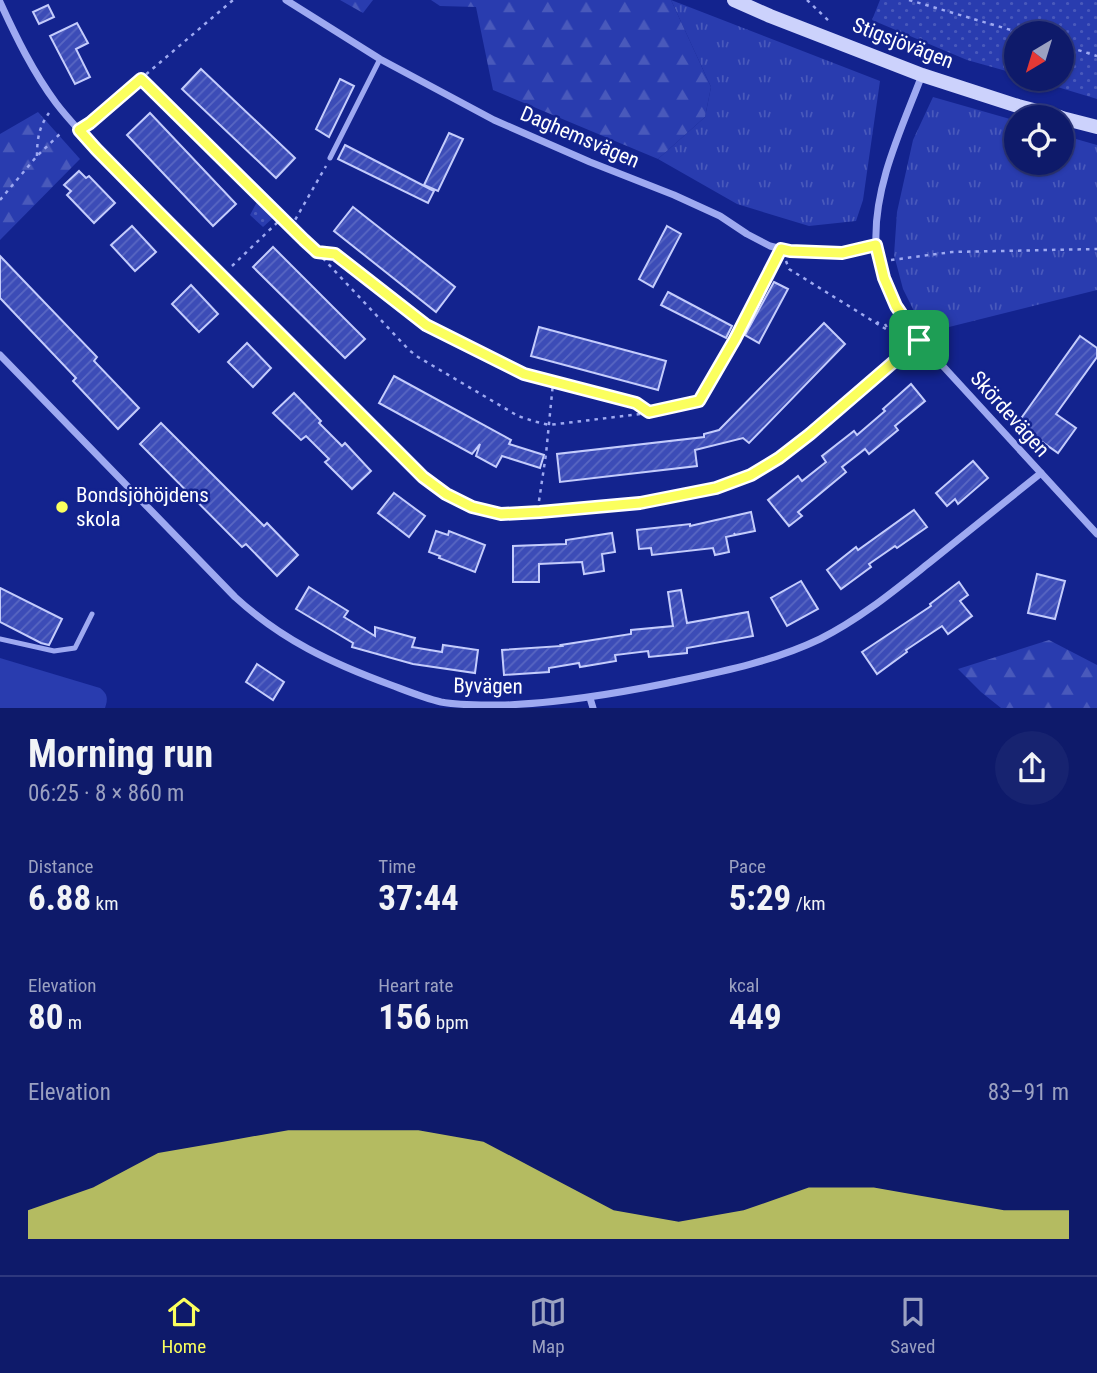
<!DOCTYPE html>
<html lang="en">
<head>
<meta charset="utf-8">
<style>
  :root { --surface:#0e1a6a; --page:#172370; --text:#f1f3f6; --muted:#9ba1c1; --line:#2e387e; --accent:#fbff5e }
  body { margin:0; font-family:"Roboto Condensed",sans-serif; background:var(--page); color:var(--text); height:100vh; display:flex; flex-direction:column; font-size:26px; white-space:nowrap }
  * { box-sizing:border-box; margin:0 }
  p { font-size:23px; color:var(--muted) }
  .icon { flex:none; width:38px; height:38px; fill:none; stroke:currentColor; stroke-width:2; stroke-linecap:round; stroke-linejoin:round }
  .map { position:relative; height:708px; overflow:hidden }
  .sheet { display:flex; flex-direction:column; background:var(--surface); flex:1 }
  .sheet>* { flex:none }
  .needle { width:46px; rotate:218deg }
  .fabs { position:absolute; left:1004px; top:21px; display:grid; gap:14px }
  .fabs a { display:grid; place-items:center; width:70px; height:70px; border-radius:50%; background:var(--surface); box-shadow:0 2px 5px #0004,0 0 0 2px var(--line); font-size:35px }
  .pin { position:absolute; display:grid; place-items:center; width:60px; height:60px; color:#fff; margin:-30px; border-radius:14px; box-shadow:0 4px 10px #0006 }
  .round { display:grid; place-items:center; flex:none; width:74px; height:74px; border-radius:37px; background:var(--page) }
  .head { display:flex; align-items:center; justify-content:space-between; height:119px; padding:0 28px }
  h1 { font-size:38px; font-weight:700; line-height:52px }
  .metrics { display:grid; grid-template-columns:repeat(3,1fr); gap:10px; height:119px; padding:7px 28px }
  .metrics div { display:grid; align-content:center }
  .metrics b { font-size:35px; font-weight:700 }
  .metrics small { font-size:19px; font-weight:400 }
  .metrics p { font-size:19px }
  .chart { height:196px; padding:14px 28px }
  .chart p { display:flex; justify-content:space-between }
  .chart svg { width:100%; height:126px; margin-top:7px; fill:var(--accent); opacity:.7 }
  .tabs { display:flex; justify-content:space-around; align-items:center; height:98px; border-top:2px solid var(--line); background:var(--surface); font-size:19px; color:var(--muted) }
  .tabs a { display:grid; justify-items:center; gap:4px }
  .tabs .current { color:var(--accent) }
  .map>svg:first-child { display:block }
  .grass { fill:url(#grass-tufts) }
  .forest { fill:url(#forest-firs) }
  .park { fill:url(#park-dots) }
  .garden { fill:#293caf }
  .building { fill:url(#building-hatch); stroke:#c4ccfc; stroke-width:2 }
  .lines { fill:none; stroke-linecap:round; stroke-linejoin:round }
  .path { stroke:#9ea9f1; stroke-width:2.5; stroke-dasharray:3.5 5; stroke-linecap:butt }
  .service { stroke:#9ea9f1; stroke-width:5 }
  .minor { stroke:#9ea9f1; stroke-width:7 }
  .secondary { stroke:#ccd2fc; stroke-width:14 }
  .route-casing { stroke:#fff; stroke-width:14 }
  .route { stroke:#fbff5e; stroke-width:9 }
  .poi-dot { fill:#fbff5e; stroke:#13238e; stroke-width:2.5 }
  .labels { text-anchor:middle; stroke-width:5; stroke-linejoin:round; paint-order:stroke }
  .street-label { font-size:21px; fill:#fff; stroke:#13238e }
  .poi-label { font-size:21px; fill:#fff; stroke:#13238e; text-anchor:start }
</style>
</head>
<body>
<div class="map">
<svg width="1097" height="708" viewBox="0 0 1097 708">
  <defs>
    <pattern id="grass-tufts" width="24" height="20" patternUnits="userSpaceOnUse" patternTransform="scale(1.75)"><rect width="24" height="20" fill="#293caf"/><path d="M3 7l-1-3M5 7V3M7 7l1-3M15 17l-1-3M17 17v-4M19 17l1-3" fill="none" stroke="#4959bb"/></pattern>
    <pattern id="forest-firs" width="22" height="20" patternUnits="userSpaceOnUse" patternTransform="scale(1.75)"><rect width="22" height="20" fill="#293caf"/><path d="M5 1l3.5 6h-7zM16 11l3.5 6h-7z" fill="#4959bb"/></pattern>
    <pattern id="park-dots" width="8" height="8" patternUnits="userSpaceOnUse" patternTransform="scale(1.75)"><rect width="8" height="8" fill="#293caf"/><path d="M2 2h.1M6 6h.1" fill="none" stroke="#4959bb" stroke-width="1.8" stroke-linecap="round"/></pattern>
    <pattern id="building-hatch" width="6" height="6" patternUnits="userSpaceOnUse" patternTransform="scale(1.75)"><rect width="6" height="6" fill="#3c4cb7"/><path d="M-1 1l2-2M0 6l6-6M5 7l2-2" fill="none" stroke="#5967c2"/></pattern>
  </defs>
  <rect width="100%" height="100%" fill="#13238e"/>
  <g class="grass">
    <path d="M671 0 880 81 863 200 856 221 809 226 737 204 658 159 705 117 711 87Z"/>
    <path d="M933 97 1017 121V163H1062V135L1097 145V290L925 333 903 289 894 255 897 212 913 140Z"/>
  </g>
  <g class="forest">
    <path d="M340 0H373L363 13Z"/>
    <path d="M431 0H671L711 87 705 117 658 159 493 90 476 7 440 6Z"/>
    <path d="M38 112 80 159 0 240V134Z"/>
    <path d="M1049 640 1097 665V708H1001L981 692 958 669Z"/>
  </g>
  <g class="park">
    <path d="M880 0H1097V99L1031 79H1062V33H1017V74L967 60 872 20Z"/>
    <path d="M258 200 273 218 263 227 250 215Z"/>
  </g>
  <path class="garden" d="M0 658 100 688C108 694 108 699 105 708H0Z"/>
  <g class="building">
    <path d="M48 5 54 17 39 24 33 12Z"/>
    <path d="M77 23 88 43 76 49 90 77 75 84 50 36Z"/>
    <path d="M201 69 295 158 276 178 182 89Z"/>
    <path d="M340 79 354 86 329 137 316 129Z"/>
    <path d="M150 113 236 204 213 226 127 135Z"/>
    <path d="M449 133 463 139 438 191 424 185Z"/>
    <path d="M345 145 434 191 428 203 338 159Z"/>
    <path d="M79 171 86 178 89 176 115 203 94 223 67 195 71 191 64 185Z"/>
    <path d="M353 207 455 287 436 312 334 231Z"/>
    <path d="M132 226 156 252 135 271 111 245Z"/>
    <path d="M667 226 681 234 653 287 639 279Z"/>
    <path d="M273 247 365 339 345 358 253 267Z"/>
    <path d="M0 256 97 357 94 361 139 408 118 429 73 381 76 378 0 298Z"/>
    <path d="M774 282 788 289 759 343 745 335Z"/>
    <path d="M191 285 218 314 199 332 172 304Z"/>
    <path d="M668 292 732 326 726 338 661 305Z"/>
    <path d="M824 323 845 344 749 443 743 438 695 450 697 466 560 482 557 454 704 437V434L719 430Z"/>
    <path d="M539 327 666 361 658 390 531 356Z"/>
    <path d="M1080 336 1097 348V357L1056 414 1076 428 1058 453 1017 424Z"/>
    <path d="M247 343 271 368 253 387 228 362Z"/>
    <path d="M394 376 511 440 509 444 544 455 540 468 502 456 496 467 476 456 480 444 472 454 379 403Z"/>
    <path d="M911 384 925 401 895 426 898 430 869 454 865 449 842 467 846 472 798 512 802 516 789 526 768 500 798 476 802 481 826 462 822 456 854 431 857 435 885 411 883 409Z"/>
    <path d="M294 393 321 421 319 423 342 446 345 443 371 471 352 489 325 462 329 459 306 436 301 440 273 413Z"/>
    <path d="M161 423 264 526 267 523 298 555 277 576 246 544 242 547 140 444Z"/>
    <path d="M973 461 988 478 958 504 955 499 947 506 936 493Z"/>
    <path d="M394 493 425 516 409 537 378 513Z"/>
    <path d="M914 510 927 527 897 548 895 546 869 564 871 567 841 589 827 570 856 547 858 550Z"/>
    <path d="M751 512 755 531 735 535 734 533 735 535 726 537 729 552 715 555 713 548 652 555 651 548 639 549 637 530 690 524V526Z"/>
    <path d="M436 531 448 535 449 531 485 545 475 572 439 558 440 556 429 552Z"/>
    <path d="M612 533 615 552 602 554 604 571 584 574 582 562 539 564V582H513V546L566 544V540Z"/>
    <path d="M1037 574 1065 581 1055 619 1028 613Z"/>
    <path d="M801 581 818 609 787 626 771 598Z"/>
    <path d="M959 582 968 595 960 601 972 616 948 634 942 626 906 650 907 652 877 674 862 652 931 606 930 604Z"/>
    <path d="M309 587 348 611 344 617 375 636V627L415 638 412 647 442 652 443 645 478 650 475 673 413 664 352 647 353 643 296 609Z"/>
    <path d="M0 588 62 619 49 645 41 643 0 622Z"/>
    <path d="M681 590 687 623 748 612 753 636 687 648V653L649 657 648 651 615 655 616 661 580 667 579 663 549 668V672L504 675 502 650 562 646 561 645 631 634V630L673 626 668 592Z"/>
    <path d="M257 664 284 682 273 700 246 682Z"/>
  </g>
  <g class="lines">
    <g class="path">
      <path d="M807 0 830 22"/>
      <path d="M909 0 1021 33"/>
      <path d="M1062 45 1097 56"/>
      <path d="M141 79 317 252 335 254 426 325 524 374 636 403 649 413 699 401 730 348"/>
      <path d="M88 124 233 0"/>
      <path d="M37 156C37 139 39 127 49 113"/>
      <path d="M0 200 37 156 62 132"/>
      <path d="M291 227 326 166"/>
      <path d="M317 252 409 350 418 357 518 416 533 421 549 425 649 413"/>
      <path d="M891 260 952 252 1097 249"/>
      <path d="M786 261 789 269 889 331 899 334"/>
      <path d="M232 266 282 218"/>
      <path d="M876 324 882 319"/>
      <path d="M885 324 889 331"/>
      <path d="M539 501 546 454 553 383"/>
    </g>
    <g class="service">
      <path d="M330 158 380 59"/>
      <path d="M735 339 781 249"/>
      <path d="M0 639 54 651 75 648 92 614"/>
    </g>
    <g class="minor">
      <path d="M286 0 380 59 494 120 590 162 674 195 720 216 747 234 770 246 790 251 842 253 876 245"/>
      <path d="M0 2C16 37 33 72 56 103 68 119 83 134 96 149L423 477C446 494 469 508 498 513 517 517 548 511 567 510 606 506 644 502 683 494 707 490 732 485 754 473 815 438 867 386 919 340"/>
      <path d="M922 75C902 128 874 185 876 242 877 262 886 285 895 304 901 317 911 328 919 340L1097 534"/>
      <path d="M0 355 235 597C282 640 331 663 391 685 407 691 424 698 441 702 461 706 484 705 505 705 560 703 614 694 668 683 720 672 772 662 820 639 860 619 895 590 929 563 966 533 1004 503 1041 473"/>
      <path d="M590 698 593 708"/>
    </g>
    <g class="secondary">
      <path d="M734 0 770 16 922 75 1018 106 1060 117"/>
      <path d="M1062 118 1097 127"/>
    </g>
  </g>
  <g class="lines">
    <defs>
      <path id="route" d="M141 79 304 240 317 252 335 254 426 325 524 374 636 403 649 412 699 401 735 339 781 249 790 251 842 253 876 245 884 278 896 306 919 340 810 434 779 458 751 475 716 488 640 503 540 512 501 514 472 507 446 494 423 477 159 213 96 149 79 130 90 123Z"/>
    </defs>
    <use href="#route" class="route-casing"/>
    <use href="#route" class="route"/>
  </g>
  <circle class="poi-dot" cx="62" cy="507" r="7"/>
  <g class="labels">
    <g class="street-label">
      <text transform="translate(903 43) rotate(21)" y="7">Stigsjövägen</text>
      <text transform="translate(580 137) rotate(23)" y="7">Daghemsvägen</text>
      <text transform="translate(1010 414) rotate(48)" y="7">Skördevägen</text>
      <text transform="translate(488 686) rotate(1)" y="7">Byvägen</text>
    </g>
    <g class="poi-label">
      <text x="76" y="502">Bondsjöhöjdens<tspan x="76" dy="24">skola</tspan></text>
    </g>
  </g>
</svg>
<div class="fabs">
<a><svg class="needle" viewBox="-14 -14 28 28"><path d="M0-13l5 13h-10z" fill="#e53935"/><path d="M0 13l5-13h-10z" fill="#9ba1c1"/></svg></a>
<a><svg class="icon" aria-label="locate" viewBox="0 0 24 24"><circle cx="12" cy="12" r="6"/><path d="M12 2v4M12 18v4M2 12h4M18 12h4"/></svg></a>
</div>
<div class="pin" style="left:919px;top:340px;background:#1e9e55"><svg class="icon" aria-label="arrive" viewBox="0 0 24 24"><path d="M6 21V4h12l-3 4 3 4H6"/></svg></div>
</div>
<section class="sheet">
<div class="head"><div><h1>Morning run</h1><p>06:25 · 8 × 860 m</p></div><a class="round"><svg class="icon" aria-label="share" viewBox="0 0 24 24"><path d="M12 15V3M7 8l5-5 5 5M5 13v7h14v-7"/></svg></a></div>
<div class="metrics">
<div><p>Distance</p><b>6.88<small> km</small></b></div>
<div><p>Time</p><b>37:44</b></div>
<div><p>Pace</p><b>5:29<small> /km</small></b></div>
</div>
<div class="metrics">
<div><p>Elevation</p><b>80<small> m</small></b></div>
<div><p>Heart rate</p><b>156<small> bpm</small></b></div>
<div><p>kcal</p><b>449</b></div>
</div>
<div class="chart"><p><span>Elevation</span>83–91 m</p>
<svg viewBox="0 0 160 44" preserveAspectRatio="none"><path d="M0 44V34L10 26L20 14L30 10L40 6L50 6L60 6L70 10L80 22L90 34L100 38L110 34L120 26L130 26L140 30L150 34L160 34V44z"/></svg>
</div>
</section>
<nav class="tabs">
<a class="current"><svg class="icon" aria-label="home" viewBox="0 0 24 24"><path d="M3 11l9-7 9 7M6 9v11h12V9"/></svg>Home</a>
<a><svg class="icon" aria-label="map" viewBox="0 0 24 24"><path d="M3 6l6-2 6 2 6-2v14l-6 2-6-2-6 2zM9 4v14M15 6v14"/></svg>Map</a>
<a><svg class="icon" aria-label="saved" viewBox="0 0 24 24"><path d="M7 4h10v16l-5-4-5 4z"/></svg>Saved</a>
</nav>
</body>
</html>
